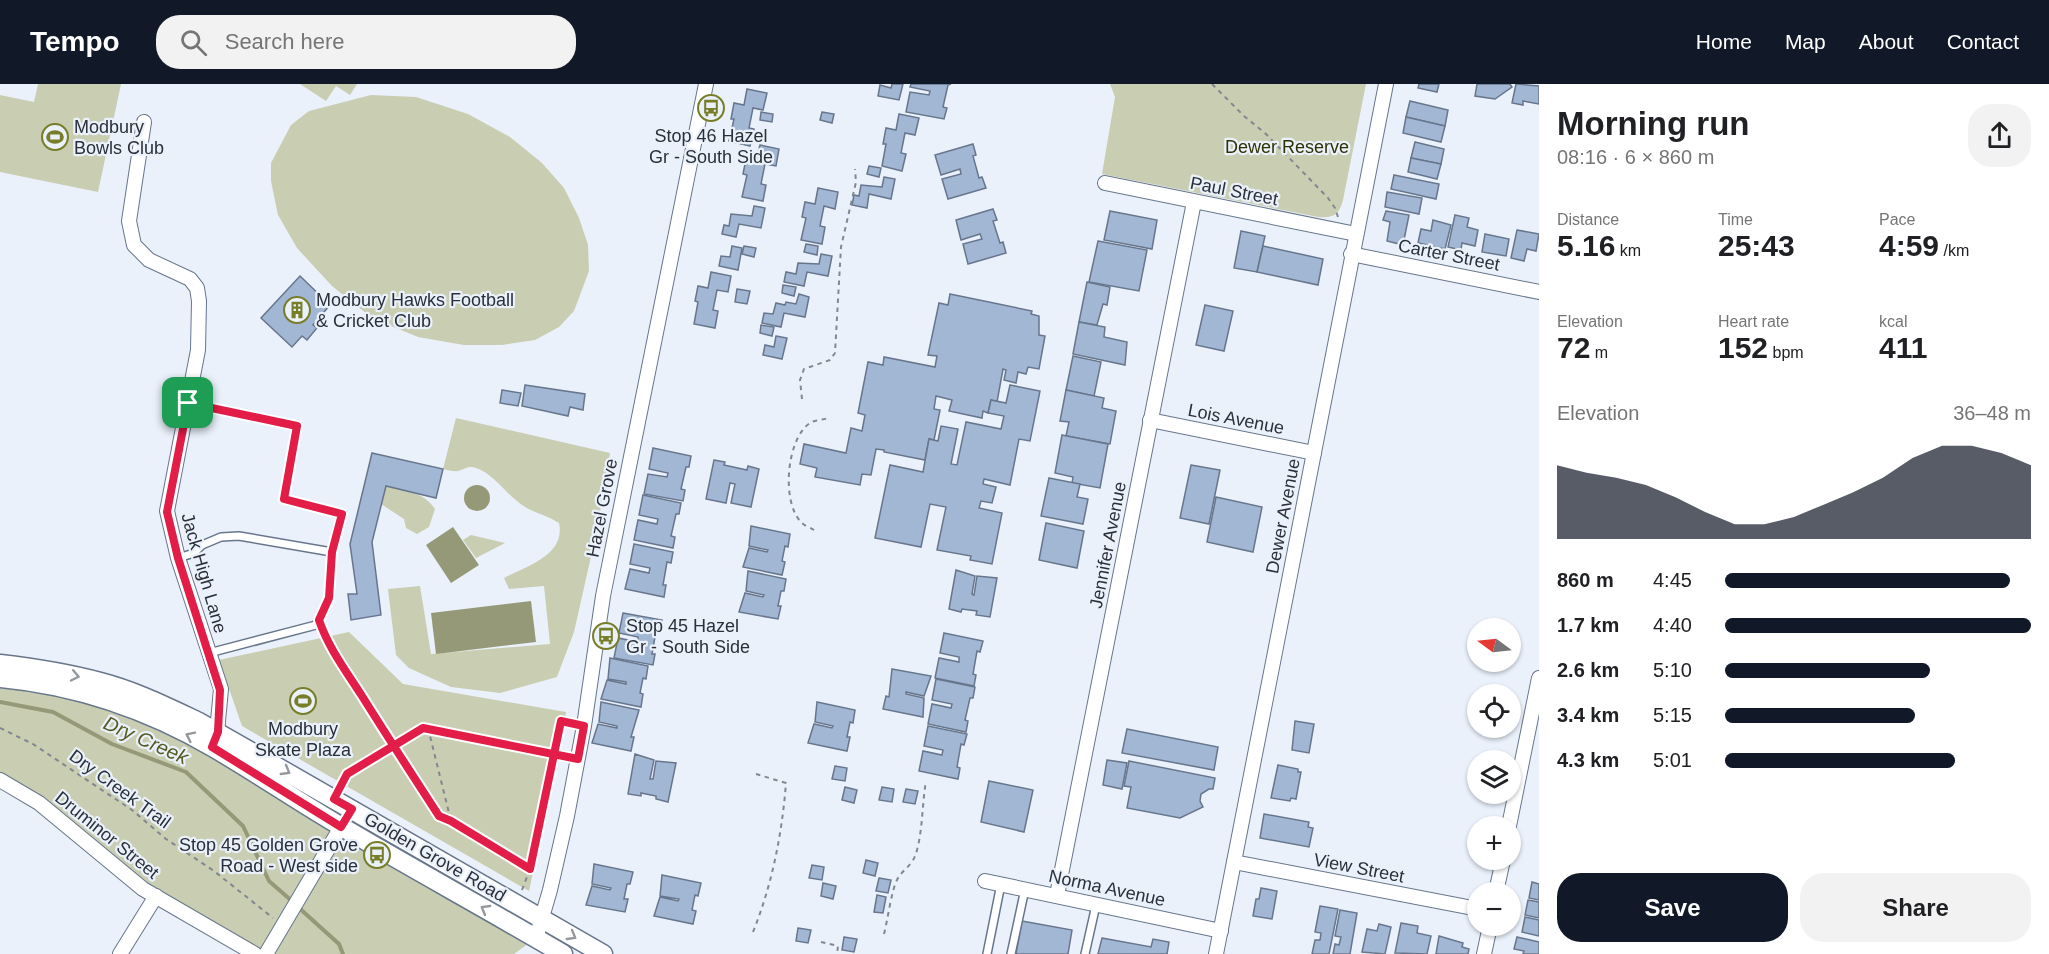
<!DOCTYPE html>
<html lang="en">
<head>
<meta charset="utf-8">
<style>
  :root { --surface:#fff; --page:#f2f2f2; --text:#202124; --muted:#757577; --accent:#111827 }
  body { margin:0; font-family:Arial,sans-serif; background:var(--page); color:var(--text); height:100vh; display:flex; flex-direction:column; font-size:22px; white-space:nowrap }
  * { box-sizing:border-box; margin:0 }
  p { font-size:20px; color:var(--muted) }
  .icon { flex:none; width:33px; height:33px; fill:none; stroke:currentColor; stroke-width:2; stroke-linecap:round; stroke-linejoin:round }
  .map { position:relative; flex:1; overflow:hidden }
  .sheet { display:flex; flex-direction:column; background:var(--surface); width:510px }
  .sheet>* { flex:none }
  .needle { width:39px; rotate:285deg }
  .controls { position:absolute; left:1467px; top:534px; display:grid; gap:12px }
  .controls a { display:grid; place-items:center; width:54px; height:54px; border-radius:50%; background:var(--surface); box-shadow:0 2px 4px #0004; font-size:30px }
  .pin { position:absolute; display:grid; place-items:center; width:51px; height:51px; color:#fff; margin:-26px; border-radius:12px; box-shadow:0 3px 9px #0006 }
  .round { display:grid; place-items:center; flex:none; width:63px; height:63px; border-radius:24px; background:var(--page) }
  .overview { display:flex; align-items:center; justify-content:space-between; height:102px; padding:0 18px }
  h1 { font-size:33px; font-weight:700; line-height:45px }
  .metrics { display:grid; grid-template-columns:repeat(3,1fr); gap:9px; height:102px; padding:6px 18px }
  .metrics div { display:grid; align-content:center }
  .metrics b { font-size:30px; font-weight:700 }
  .metrics small { font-size:16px; font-weight:400 }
  .metrics p { font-size:16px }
  .chart { height:168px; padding:12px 18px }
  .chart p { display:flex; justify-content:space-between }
  .chart svg { width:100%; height:108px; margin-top:6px; fill:var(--accent); opacity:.7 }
  .action { display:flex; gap:12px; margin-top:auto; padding:12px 18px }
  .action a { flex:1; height:69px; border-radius:24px; background:var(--accent); color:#fff; font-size:24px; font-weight:700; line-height:69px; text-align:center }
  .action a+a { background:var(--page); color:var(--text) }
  ul { padding:0 18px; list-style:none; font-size:20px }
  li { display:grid; grid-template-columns:96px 72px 1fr; align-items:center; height:45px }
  li i { height:15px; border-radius:8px; background:var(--accent) }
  header { display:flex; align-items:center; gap:36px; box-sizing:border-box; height:84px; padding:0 30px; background:var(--accent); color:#fff }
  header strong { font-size:28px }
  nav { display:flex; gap:33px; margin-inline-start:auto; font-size:21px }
  .search { width:420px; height:54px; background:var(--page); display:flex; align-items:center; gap:15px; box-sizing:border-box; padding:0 21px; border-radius:24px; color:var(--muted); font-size:22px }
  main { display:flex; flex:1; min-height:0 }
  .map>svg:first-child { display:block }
  .green { fill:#c9cdb1 }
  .water { fill:#959977 }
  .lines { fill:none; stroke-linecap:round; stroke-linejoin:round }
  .stream { stroke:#959977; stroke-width:4 }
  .building { fill:#a1b7d4; stroke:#67768c; stroke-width:1.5 }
  .service-casing { stroke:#67768c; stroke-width:10 }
  .minor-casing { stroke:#67768c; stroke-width:16 }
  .secondary-casing { stroke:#67768c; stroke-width:21 }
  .path { stroke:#818891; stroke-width:2; stroke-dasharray:4.5 4.5; stroke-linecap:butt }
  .service { stroke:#fff; stroke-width:7 }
  .minor { stroke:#fff; stroke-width:14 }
  .secondary { stroke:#fff; stroke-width:18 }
  .oneway { stroke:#94989c }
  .route-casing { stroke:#fff; stroke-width:12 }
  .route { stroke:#e11d48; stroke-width:8 }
  .labels { text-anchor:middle; stroke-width:4.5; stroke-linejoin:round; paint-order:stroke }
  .poi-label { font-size:18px; fill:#293039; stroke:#eaf1fb; text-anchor:start }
  .park-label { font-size:18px; fill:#2f3104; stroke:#eaf1fb }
  .street-label { font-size:18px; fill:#293039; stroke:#eaf1fb }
  .water-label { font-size:20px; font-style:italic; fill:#565921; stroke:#eaf1fb }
</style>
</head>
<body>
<header>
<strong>Tempo</strong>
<div class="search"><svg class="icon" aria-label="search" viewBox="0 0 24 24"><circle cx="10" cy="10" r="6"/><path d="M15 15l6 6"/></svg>Search here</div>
<nav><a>Home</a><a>Map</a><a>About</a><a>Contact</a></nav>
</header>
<main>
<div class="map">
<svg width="1539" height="870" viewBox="0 0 1539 870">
  <rect width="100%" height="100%" fill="#eaf1fb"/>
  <g class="green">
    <path d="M38 0H121L98 108 0 88V11L34 18Z"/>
    <path d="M300 0H357L350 11 336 2 326 17Z"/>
    <path d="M1110 0H1366L1343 116C1339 131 1334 134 1318 133L1102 90 1115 13Z"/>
    <path d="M371 11 416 13 468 30 510 53 542 79 564 104 579 134 588 161 589 187 574 227 559 243 535 256 502 261H464L418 253 372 234 332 202 297 164 278 131 271 97V79L291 41 309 27Z"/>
    <path d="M456 334 610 369 597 446 574 548 557 593 500 609 451 603 409 584 396 571 388 505 420 502 431 570 550 560 544 502 509 505 504 494C527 482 566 471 559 439 545 430 529 428 517 417 504 407 492 389 476 384 468 381 465 385 458 387 454 388 448 386 443 385Z"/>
    <path d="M386 402C404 406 424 408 435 425L429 443 417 450 406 444 404 435 381 420Z"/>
    <path d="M471 451 505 459 476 474 463 456Z"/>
    <path d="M349 548 403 600 566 628 529 807 242 642 219 576Z"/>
    <path d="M0 594 110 616 536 854 514 870H255L143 805 0 696Z"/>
  </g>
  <g class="water">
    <circle cx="477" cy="414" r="13"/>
    <path d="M453 443 479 481 451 499 426 461Z"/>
    <path d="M531 517 536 558 436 570 431 529Z"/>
  </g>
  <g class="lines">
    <g class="stream">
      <path d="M0 618 53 628 112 660 186 688 243 742 269 797 293 818"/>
      <path d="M298 823 339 860 343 870"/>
    </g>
  </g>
  <g class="building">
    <path d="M892 0H903L899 16 878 12 880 1 891 4Z"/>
    <path d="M911 0H951L948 1 943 23 947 24 944 35 906 28 910 8 929 11 930 7 910 3Z"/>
    <path d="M1419 0H1439L1437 8 1418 4Z"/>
    <path d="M1477 0H1510L1512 3 1495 15 1475 12Z"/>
    <path d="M1516 0 1539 2V20L1523 17V21L1512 19Z"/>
    <path d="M747 5 767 9 763 26 753 24 749 44 754 45 750 62 729 57 734 35H731L734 19 744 21Z"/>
    <path d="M1410 17 1448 26 1445 42 1406 33Z"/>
    <path d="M761 28 773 30 772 38 760 36Z"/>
    <path d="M822 28 834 30 832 39 820 36Z"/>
    <path d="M899 30 919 34 915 51 905 49 901 69 906 70 902 87 882 82 886 60H883L886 44 896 46Z"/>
    <path d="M1406 33 1445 42 1441 58 1403 49Z"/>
    <path d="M1415 58 1444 65 1441 80 1411 74Z"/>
    <path d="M973 60 976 71 973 72 979 94 982 93 986 104 948 115 942 95 961 90 960 85 941 91 935 71Z"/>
    <path d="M760 61 779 65 776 82 765 80 761 100 766 101 763 117 742 113 747 91 743 90 746 75 756 77Z"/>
    <path d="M1411 74 1441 80 1437 95 1408 88Z"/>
    <path d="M869 82 881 84 879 93 867 90Z"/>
    <path d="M1394 91 1439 100 1436 115 1391 105Z"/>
    <path d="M884 93 895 95 891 115 869 110 867 124 852 121 854 111 859 112 861 101 882 103Z"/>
    <path d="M818 104 838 108 835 125 824 122 820 142 825 143 822 160 801 156 806 134 802 133 805 118 815 120Z"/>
    <path d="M1387 108 1422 114 1419 130 1385 123Z"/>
    <path d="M754 122 765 124 761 144 739 140 736 153 722 150 724 141 729 142 731 130 752 132Z"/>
    <path d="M993 125 997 136 993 137 1000 159 1003 158 1006 169 968 180 963 160 982 155 980 150 961 156 956 136Z"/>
    <path d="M1110 127 1157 136 1152 165 1104 156Z"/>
    <path d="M1386 127 1409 131 1403 161 1387 157 1390 138 1383 136Z"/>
    <path d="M1455 131 1469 134 1467 143 1478 146 1475 162 1462 159 1461 166 1448 163Z"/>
    <path d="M1433 136 1451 141 1445 165 1418 159 1421 145 1431 147Z"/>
    <path d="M1517 146 1539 150 1536 167 1527 165 1524 177 1511 174Z"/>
    <path d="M1241 147 1265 152 1257 188 1234 184Z"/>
    <path d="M1485 150 1509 155 1506 172 1482 168Z"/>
    <path d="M1098 157 1147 166 1139 207 1089 198Z"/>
    <path d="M806 160 818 162 817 171 804 168Z"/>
    <path d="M732 162 742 164 738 186 719 182 721 172 730 173Z"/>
    <path d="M744 162 756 164 754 173 742 170Z"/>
    <path d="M1263 162 1323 175 1318 201 1257 188Z"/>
    <path d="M821 170 832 172 828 192 807 188 804 202 784 198 786 188 796 190 798 179 819 180Z"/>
    <path d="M711 188 731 192 728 208 717 206 713 226 718 227 715 244 694 240 698 218 695 217 698 202 708 204Z"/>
    <path d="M300 192 330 221 313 241 317 244 307 256 302 252 292 263 261 234Z"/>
    <path d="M1087 198 1110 203 1107 221 1103 220 1097 241 1079 238Z"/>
    <path d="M783 201 796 203 794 212 782 209Z"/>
    <path d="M737 205 750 207 747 220 735 218Z"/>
    <path d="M799 210 809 213 805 233 784 229 781 243 762 239 764 229 773 230 776 219 785 221 786 218 796 220Z"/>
    <path d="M950 210 1032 227 1031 230 1039 232V251L1045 252 1039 285 1028 283 1026 290 1018 288 1016 299 1004 296 1006 286 1003 285 997 318 991 316 988 329 983 327 982 334 949 327 952 316 936 312 934 325 940 326 934 356 929 355 925 376 884 368V366L876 365 871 391 862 390 860 401 815 393 817 384 800 380 804 360 846 369 851 344 862 347 865 331 858 329 868 278 883 281 884 273 935 283 937 272 928 271 939 219 948 221Z"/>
    <path d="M1205 221 1233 227 1224 267 1196 261Z"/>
    <path d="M1079 238 1105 243 1104 253 1127 258 1125 281 1073 270Z"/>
    <path d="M761 241 774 243 772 252 760 249Z"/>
    <path d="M776 252 787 254 782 275 763 271 765 261 774 263Z"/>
    <path d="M1073 272 1101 278 1094 312 1066 306Z"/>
    <path d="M525 301 585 310 583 326 570 323 568 332 522 322Z"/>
    <path d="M1010 301 1040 307 1030 357 1019 355 1010 401 984 395 983 400 996 403 992 419 981 417 979 424 1002 429 992 480 970 476 971 472 937 466 946 423 930 420 921 463 875 454 890 381 923 388 929 355 938 357 941 342 958 345 951 380 957 381 966 338 1001 345 1004 332 988 329 991 316 1006 319Z"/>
    <path d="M502 306 521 309 518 322 500 319Z"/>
    <path d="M1066 306 1104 314 1102 324 1116 327 1110 360 1066 352 1069 338 1060 337Z"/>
    <path d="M1062 351 1108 360 1100 404 1072 399 1073 393 1055 389Z"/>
    <path d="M653 364 691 372 689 383H686L681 405 685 406 683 417 644 410 648 390 667 393 668 389 649 385Z"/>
    <path d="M372 369 443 385 436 414 386 402 372 458 381 531 351 536 348 510H357L350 460Z"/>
    <path d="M714 376 725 378 724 381 747 386 748 382 759 385 751 423 731 419 735 400 730 399 726 419 706 415Z"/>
    <path d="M1191 381 1220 386 1209 440 1180 434Z"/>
    <path d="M1049 394 1080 400 1077 413 1088 415 1083 440 1041 432Z"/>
    <path d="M643 411 681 419 679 430H676L671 452 675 453 673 464 634 456 638 436 657 440 658 435 639 431Z"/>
    <path d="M1216 413 1262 423 1253 468 1207 458Z"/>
    <path d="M1046 439 1084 447 1077 484 1039 476Z"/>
    <path d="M751 442 790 450 788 463 785 462 782 477 785 478 782 491 743 483 749 464 767 468 768 466 749 462Z"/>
    <path d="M634 460 673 468 671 479 667 478 663 501H666L664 513 625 505 630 485 649 489 650 484 630 480Z"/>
    <path d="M956 486 975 492 972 510 974 511 977 492 997 494 990 533 976 531 977 527 962 525 961 528 949 525Z"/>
    <path d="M748 487 786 495 784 507H781L778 522H781L778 535 739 528 745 509 763 513 764 511 746 507Z"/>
    <path d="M623 529 662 536 659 548 656 547 652 570H655L653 581 614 574 618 554 638 558V553L619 549Z"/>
    <path d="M944 549 983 557 980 568 977 567 973 590 976 591 974 602 935 594 939 574 959 578V573L940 569Z"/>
    <path d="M610 574 648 582 646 595 643 594 640 609 643 610 641 623 601 615 607 596 626 600V598L608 595Z"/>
    <path d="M892 585 931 592 924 612 906 608V610L924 614 923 633 883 625 886 612 889 613Z"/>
    <path d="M936 595 975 603 973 614H970L965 636 968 637 966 648 928 640 932 620 951 624 952 620 932 616Z"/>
    <path d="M601 618 639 626 631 653H634L631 667 592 659 598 640 617 644V642L599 638Z"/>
    <path d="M817 618 855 626 853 639 850 638 847 653H850L847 667 808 659 814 640 832 644 833 642 815 638Z"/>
    <path d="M1295 637 1314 640 1309 669 1292 666Z"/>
    <path d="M928 642 967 650 964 661 961 660 957 683 960 684 958 695 919 687 923 667 942 671 943 666 924 662Z"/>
    <path d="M1127 645 1218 663 1214 686 1122 669Z"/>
    <path d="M635 670 654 676 650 695H653L656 677 676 679 668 718 656 715V712L641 709V712L628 710Z"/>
    <path d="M1107 676 1127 679 1122 705 1103 701Z"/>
    <path d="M1129 677 1215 694 1213 705H1209L1201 710 1200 717 1203 723 1180 734 1127 724 1131 703 1124 702Z"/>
    <path d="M1278 681 1298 685V688H1301L1296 715 1291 714 1290 717 1271 714Z"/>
    <path d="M835 682 847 684 845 697 832 695Z"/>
    <path d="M989 697 1033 706 1024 748 981 738Z"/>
    <path d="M845 703 857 706 854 719 842 716Z"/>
    <path d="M882 703 894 705 892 718 879 716Z"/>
    <path d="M906 705 918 707 915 720 903 718Z"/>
    <path d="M1264 730 1309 738 1308 743 1313 744 1309 763 1260 754Z"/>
    <path d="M866 776 878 779 875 792 863 789Z"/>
    <path d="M594 780 633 788 630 800H627L624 815H628L625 828 586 821 592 802 610 806 611 804 592 800Z"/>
    <path d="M812 781 824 783 822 796 809 794Z"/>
    <path d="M662 791 701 799 698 812 695 811 692 826 696 827 693 840 654 832 660 813 678 817 679 815 660 812Z"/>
    <path d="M879 794 891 796 888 809 876 807Z"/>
    <path d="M1532 798 1539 800V816L1529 814Z"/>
    <path d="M823 799 836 802 833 815 821 812Z"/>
    <path d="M1261 804 1277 807 1272 835 1253 832 1256 815H1259Z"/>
    <path d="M877 811 886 813 883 829 874 828Z"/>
    <path d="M1528 816 1539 818V834L1525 831Z"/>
    <path d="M1320 822 1338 825 1329 870H1312L1315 856H1320L1321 849 1315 848Z"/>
    <path d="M1340 826 1357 829 1350 870H1333L1335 860 1339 861 1341 853 1335 852Z"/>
    <path d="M1525 833 1539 836V852L1522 848Z"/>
    <path d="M1022 837 1072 846 1068 870H1016Z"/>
    <path d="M1401 839 1418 842 1417 849 1431 852 1427 870 1395 869Z"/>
    <path d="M1379 840 1391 843 1385 870 1362 868 1367 845 1377 847Z"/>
    <path d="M798 844 811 846 808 859 796 857Z"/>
    <path d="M1439 852 1463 859 1462 863 1469 865 1468 870H1436Z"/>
    <path d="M844 853 857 855 854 868 842 866Z"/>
    <path d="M1517 853 1539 858V870H1523L1524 867 1514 865Z"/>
    <path d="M1102 854 1151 863 1153 855 1169 858 1167 870H1098Z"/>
  </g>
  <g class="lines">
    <defs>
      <g id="service">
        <path d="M188 319 297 342 284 415 342 430 332 468 329 514 316 541 209 569"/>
        <path d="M178 474 194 469 202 461 221 453 239 452 332 468"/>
        <path d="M987 870 1001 800"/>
        <path d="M1011 870 1025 805"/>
        <path d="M1085 870 1096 821"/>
      </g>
      <g id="minor">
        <path d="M144 38 129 137 134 161 149 176 190 195 197 204 199 217 198 266 167 427 178 474 221 605 217 648 215 655"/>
        <path d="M1105 99 1356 150"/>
        <path d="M1351 170 1539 208"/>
        <path d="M1150 336 1314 369"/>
        <path d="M0 696 39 719 143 805 255 870"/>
        <path d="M1509 742 1539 594"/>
        <path d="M1234 778 1478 825"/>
        <path d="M985 797 1221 847"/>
        <path d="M1496 808 1503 776"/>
        <path d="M1057 811 1194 118"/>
        <path d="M536 854 550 806 567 732 584 642 603 512 706 0"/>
        <path d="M120 870 156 812"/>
        <path d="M266 870 341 743"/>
        <path d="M1216 870 1386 0"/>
        <path d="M1484 870 1490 842"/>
      </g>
      <g id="secondary">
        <path d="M0 580C34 584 67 589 100 598 135 607 167 623 199 638L603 870"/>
        <path d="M0 594C75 601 149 626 214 664 257 689 299 718 342 743 415 786 490 827 563 870"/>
      </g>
    </defs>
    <use href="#service" class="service-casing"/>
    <use href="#minor" class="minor-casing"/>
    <use href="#secondary" class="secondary-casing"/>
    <g class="path">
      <path d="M1212 0 1244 32 1266 50 1328 114 1335 124 1338 133"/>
      <path d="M802 315 800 296 804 285 830 276 835 269 841 163 856 98 855 85"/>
      <path d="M814 446C811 444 805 442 802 439 781 420 786 355 810 339 814 336 823 336 828 334"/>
      <path d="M322 547 439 732 451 737 530 785"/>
      <path d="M0 644 33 660 132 726 166 755 214 787 273 834"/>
      <path d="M428 644 451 737"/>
      <path d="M341 702 347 690 423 644 564 673"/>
      <path d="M522 806 530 785 561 637 570 639"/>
      <path d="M753 848C772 801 782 750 786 699L756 690"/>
      <path d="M884 850C888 835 891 808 897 796 902 785 913 783 917 766 923 743 922 720 926 697"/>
      <path d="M821 858 838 862 837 870"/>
    </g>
    <use href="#service" class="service"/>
    <use href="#minor" class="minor"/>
    <use href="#secondary" class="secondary"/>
  </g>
  <defs><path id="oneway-chevron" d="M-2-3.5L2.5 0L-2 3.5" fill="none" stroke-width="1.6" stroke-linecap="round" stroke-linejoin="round" transform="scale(1.5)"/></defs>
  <g class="oneway">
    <use href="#oneway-chevron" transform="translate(75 592) rotate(12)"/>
    <use href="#oneway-chevron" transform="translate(190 652) rotate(-154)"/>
    <use href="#oneway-chevron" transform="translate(286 687) rotate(30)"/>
    <use href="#oneway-chevron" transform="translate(485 825) rotate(-150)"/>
    <use href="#oneway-chevron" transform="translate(572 852) rotate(30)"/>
  </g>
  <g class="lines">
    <defs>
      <path id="route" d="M188 319 167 428 178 474 220 606 218 648 212 663 341 743 352 725 334 715 347 690 423 644 578 675 584 642 561 637 530 785 451 737 439 732C413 692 387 652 362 612 346 587 328 563 319 536L329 514 332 468 342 430 284 415 297 342 188 319"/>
    </defs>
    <use href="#route" class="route-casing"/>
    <use href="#route" class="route"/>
  </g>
  <defs>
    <symbol id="bus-ring" viewBox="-11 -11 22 22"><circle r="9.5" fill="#eaf1fb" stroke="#787d27" stroke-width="1.5"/><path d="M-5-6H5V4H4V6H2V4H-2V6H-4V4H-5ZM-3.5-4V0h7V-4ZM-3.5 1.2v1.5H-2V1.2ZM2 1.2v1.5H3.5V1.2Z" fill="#787d27"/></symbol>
    <symbol id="stadium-ring" viewBox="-11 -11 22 22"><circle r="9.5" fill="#eaf1fb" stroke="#787d27" stroke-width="1.5"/><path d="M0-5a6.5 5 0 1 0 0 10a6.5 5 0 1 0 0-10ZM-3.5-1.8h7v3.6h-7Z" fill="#787d27"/></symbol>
    <symbol id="building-ring" viewBox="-11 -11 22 22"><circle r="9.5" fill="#eaf1fb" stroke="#787d27" stroke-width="1.5"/><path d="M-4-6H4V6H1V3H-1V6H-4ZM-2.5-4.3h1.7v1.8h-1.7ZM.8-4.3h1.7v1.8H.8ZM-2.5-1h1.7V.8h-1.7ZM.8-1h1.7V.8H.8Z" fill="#787d27"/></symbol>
  </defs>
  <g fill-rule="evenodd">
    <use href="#bus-ring" x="696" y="9" width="30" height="30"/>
    <use href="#stadium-ring" x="40" y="38" width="30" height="30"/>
    <use href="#building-ring" x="282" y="211" width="30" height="30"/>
    <use href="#bus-ring" x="591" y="537" width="30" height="30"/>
    <use href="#stadium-ring" x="288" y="602" width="30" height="30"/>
    <use href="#bus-ring" x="362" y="756" width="30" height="30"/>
  </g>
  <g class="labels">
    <g class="poi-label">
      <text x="74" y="49">Modbury<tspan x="74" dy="21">Bowls Club</tspan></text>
      <text x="711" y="58" text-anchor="middle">Stop 46 Hazel<tspan x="711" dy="21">Gr - South Side</tspan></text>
      <text x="316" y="222">Modbury Hawks Football<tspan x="316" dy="21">&amp; Cricket Club</tspan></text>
      <text x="626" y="548">Stop 45 Hazel<tspan x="626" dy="21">Gr - South Side</tspan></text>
      <text x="303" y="651" text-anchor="middle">Modbury<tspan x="303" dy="21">Skate Plaza</tspan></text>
      <text x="358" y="767" text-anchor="end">Stop 45 Golden Grove<tspan x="358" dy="21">Road - West side</tspan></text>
    </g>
    <g class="park-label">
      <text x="1287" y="69">Dewer Reserve</text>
    </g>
    <g class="street-label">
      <text transform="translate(1234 107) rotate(11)" y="6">Paul Street</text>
      <text transform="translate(1449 171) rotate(11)" y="6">Carter Street</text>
      <text transform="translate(1236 335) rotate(11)" y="6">Lois Avenue</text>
      <text transform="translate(602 424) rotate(-79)" y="6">Hazel Grove</text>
      <text transform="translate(1283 432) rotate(-79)" y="6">Dewer Avenue</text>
      <text transform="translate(1108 461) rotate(-79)" y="6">Jennifer Avenue</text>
      <text transform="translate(204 489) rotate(74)" y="6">Jack High Lane</text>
      <text transform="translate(120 705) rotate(36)" y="6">Dry Creek Trail</text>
      <text transform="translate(107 751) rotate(39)" y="6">Druminor Street</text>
      <text transform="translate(435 773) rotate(30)" y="6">Golden Grove Road</text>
      <text transform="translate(1359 784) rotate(11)" y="6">View Street</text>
      <text transform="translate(1107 804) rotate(12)" y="6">Norma Avenue</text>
    </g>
    <g class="water-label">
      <text transform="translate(146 656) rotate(24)" y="7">Dry Creek</text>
    </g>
  </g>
</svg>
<div class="controls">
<a><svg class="needle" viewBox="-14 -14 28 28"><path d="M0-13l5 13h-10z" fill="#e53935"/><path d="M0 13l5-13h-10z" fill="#757577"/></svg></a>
<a><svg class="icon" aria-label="locate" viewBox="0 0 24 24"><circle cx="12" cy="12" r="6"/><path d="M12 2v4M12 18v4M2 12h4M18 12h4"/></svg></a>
<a><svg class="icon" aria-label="layers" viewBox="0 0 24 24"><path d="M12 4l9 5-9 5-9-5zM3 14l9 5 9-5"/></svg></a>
<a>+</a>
<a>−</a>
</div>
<div class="pin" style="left:188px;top:319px;background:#1e9e55"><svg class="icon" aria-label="arrive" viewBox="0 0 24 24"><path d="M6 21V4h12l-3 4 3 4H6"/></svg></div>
</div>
<section class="sheet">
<div class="overview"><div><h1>Morning run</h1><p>08:16 · 6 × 860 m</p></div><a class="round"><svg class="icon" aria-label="share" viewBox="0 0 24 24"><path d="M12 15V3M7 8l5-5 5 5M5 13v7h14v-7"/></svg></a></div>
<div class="metrics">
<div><p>Distance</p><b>5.16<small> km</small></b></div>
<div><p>Time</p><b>25:43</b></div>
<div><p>Pace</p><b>4:59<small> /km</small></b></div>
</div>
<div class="metrics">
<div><p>Elevation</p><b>72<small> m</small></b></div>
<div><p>Heart rate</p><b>152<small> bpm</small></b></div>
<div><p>kcal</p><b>411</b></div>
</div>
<div class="chart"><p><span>Elevation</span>36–48 m</p>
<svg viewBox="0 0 160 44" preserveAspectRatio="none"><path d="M0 44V14L10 17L20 19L30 22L40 27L50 33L60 38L70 38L80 35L90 30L100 25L110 19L120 11L130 6L140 6L150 9L160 14V44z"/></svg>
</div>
<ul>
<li><b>860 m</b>4:45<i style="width:93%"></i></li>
<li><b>1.7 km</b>4:40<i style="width:100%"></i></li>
<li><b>2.6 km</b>5:10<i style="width:67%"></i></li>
<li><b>3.4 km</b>5:15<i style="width:62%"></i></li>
<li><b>4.3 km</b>5:01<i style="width:75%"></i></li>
</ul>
<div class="action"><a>Save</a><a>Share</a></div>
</section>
</main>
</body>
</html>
